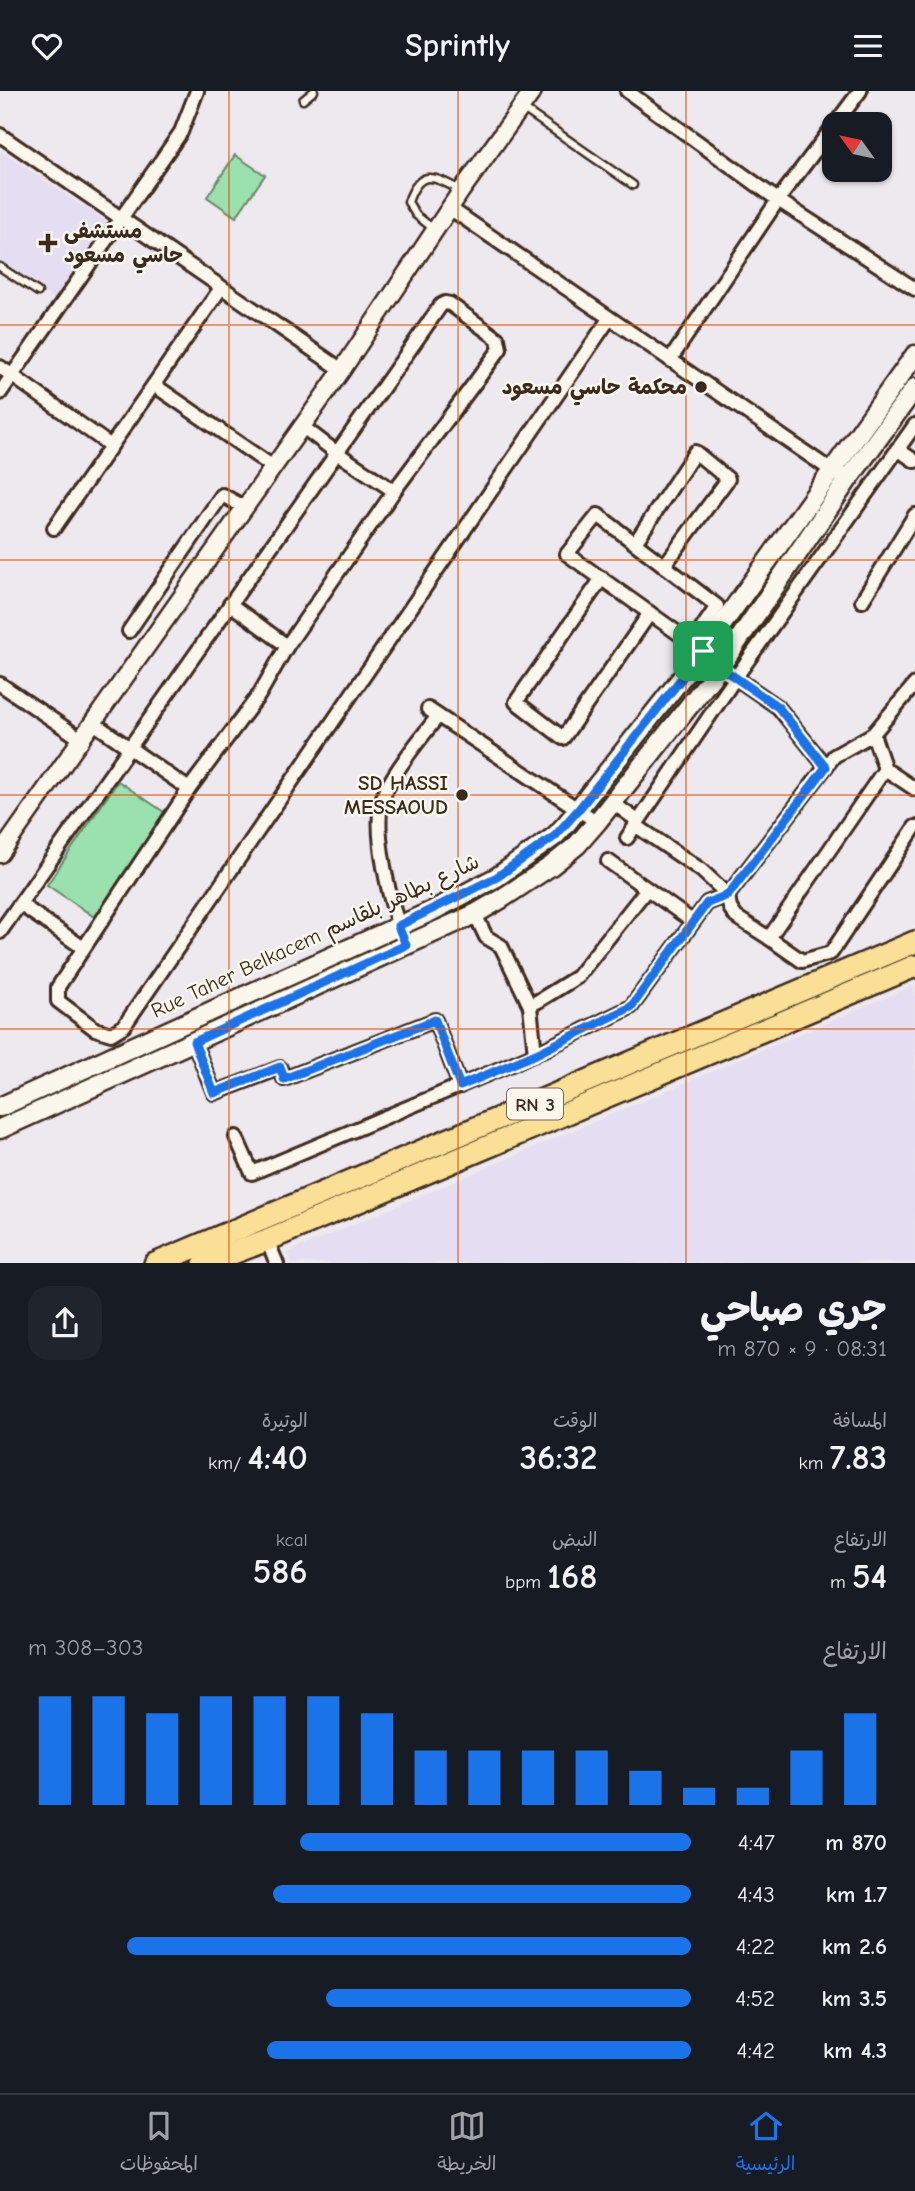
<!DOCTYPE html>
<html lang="ar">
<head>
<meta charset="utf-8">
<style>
  :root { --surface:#171b24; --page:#20242c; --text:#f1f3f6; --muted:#9ea1a6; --line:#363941; --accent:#1a73e8 }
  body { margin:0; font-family:"Comic Neue","Playpen Sans Arabic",sans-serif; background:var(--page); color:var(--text); direction:rtl; height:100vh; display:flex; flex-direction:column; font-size:26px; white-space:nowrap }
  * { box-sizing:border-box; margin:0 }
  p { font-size:23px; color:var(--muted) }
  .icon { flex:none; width:38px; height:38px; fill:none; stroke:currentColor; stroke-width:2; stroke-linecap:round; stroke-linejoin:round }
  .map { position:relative; height:1172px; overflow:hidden; direction:ltr }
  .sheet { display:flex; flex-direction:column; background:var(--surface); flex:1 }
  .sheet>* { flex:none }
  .needle { width:46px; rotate:303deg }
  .buttons { position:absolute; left:822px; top:21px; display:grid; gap:14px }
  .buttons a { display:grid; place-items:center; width:70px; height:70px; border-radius:14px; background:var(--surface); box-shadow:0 2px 5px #0004; font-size:35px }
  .pin { position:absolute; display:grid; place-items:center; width:60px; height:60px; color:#fff; margin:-30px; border-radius:14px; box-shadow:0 4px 10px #0006 }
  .round { display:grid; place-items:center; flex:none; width:74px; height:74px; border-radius:21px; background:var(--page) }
  .head { display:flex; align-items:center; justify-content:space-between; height:119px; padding:0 28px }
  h1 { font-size:38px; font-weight:700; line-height:52px }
  .metrics { display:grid; grid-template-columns:repeat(3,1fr); gap:10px; height:119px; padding:7px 28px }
  .metrics div { display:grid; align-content:center }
  .metrics b { font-size:35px; font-weight:700 }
  .metrics small { font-size:19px; font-weight:400 }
  .metrics p { font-size:19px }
  .chart { height:196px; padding:14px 28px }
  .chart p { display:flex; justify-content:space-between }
  .chart svg { width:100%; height:126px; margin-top:7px; stroke:var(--accent); stroke-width:6 }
  ul { padding:0 28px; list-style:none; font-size:23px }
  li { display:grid; grid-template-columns:112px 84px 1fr; align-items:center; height:52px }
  li i { height:18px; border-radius:9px; background:var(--accent) }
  header { display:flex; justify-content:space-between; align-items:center; height:91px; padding:0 28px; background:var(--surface); font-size:32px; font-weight:700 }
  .dock { display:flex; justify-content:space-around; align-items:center; height:98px; border-top:2px solid var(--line); background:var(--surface); font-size:19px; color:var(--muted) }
  .dock a { display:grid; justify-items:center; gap:4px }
  .dock .current { color:var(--accent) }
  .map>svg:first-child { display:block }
  .built { fill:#e5ddf1 }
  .green { fill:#9ae1af; stroke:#6a8666; stroke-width:2 }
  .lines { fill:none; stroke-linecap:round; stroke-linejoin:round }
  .service-casing { stroke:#3b2a1e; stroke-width:11 }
  .minor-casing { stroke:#3b2a1e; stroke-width:18 }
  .tertiary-casing { stroke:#3b2a1e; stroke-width:21 }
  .secondary-casing { stroke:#3b2a1e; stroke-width:23 }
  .trunk-casing { stroke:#3b2a1e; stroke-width:26 }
  .service { stroke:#fbf7ec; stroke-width:6 }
  .minor { stroke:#fbf7ec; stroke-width:12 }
  .tertiary { stroke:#fbf7ec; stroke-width:16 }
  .secondary { stroke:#fbf7ec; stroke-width:18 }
  .trunk { stroke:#fadf96; stroke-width:21 }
  .route-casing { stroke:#fff; stroke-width:14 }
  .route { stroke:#1a73e8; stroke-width:9 }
  .grid { fill:none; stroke:#df570d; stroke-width:2; stroke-opacity:0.55 }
  .poi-dot { fill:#3b2a1e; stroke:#fbf7ec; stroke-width:2.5 }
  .labels { text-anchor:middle; stroke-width:5; stroke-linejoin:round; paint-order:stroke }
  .shield { fill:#fbf7ec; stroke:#75685c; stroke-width:2 }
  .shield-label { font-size:19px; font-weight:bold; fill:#3b2a1e }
  .poi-label { font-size:21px; font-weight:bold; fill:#3b2a1e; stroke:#fbf7ec; text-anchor:end }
  .street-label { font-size:21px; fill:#3b2a1e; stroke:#fbf7ec }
</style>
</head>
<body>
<header><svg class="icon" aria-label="menu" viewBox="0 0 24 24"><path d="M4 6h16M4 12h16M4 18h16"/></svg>Sprintly<svg class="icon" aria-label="heart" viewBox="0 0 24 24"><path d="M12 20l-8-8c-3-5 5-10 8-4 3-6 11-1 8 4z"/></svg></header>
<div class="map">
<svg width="915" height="1173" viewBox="0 0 915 1173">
  <rect width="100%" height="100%" fill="#eee8ef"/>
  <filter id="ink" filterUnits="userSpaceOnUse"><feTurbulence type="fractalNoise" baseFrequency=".0143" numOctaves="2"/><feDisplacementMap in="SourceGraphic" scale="14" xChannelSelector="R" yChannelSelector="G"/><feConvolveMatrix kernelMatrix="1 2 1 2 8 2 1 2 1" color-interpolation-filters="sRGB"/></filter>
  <g filter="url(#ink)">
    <g class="built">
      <path d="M0 60 109 132 57 210 0 173Z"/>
      <path d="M915 894V1172H292L287 1162Z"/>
    </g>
    <g class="green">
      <path d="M235 64 265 84 236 126 207 106Z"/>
      <path d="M118 690 167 723 96 827 47 794Z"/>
    </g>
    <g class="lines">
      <defs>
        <g id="service">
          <path d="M303 9 314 0"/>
          <path d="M522 17 633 94"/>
          <path d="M435 139 416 124 408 111C420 77 433 85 460 99"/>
          <path d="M0 176 38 201"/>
        </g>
        <g id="minor">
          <path d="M627 0 778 109 915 198"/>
          <path d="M0 44 342 279"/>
          <path d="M451 118 838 384"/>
          <path d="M670 269 778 109 860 0"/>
          <path d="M0 276 111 355"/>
          <path d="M154 294 273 376"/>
          <path d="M0 302 181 41 197 0"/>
          <path d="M303 336 337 362 394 400"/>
          <path d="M897 358 915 370"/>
          <path d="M54 437 221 197"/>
          <path d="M635 452 695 361 728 388 664 475"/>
          <path d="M602 487 516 611 563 647 650 522"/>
          <path d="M862 510 915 424"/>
          <path d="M230 513 287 555"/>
          <path d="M129 540 222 404 246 417"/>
          <path d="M692 552 717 515 598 424 567 463 703 560 720 576 778 616 826 676"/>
          <path d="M0 593 81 648"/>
          <path d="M428 618 597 731"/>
          <path d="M92 631 189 698"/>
          <path d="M873 643 885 678 915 698"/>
          <path d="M613 712 638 730"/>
          <path d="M635 734 701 779 728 804 730 817 736 826 769 847 885 678"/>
          <path d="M627 747 736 586 915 334"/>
          <path d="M608 770 692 830"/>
          <path d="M20 813 82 856"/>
          <path d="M475 823 486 846 501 855 530 915 535 963"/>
          <path d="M0 841 441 214 445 212 450 213 498 248 500 258 394 400 287 555 259 604 189 698 58 896V910L95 938 111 943 124 935 609 228"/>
          <path d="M769 847 802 870 831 862 915 736"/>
          <path d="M406 854C392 821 369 733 385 701 397 676 421 647 438 625"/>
          <path d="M530 915 577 886 647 798"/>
          <path d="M194 951 214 1002 280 977 284 988 435 929 460 995"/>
          <path d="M236 1046 252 1082 535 963 631 916 707 812 728 804 834 665 873 643 915 593"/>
          <path d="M267 1149 277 1173"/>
        </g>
        <path id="tertiary" d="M0 763 342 279 461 100 533 0"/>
        <g id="secondary">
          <path d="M0 1016 432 820 497 786 555 745 567 732 703 560 915 264"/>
          <path d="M0 1038 475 823 501 808 551 775 577 754 597 731 720 576 847 390 915 297"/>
        </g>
        <g id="trunk">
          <path d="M155 1173 915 851"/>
          <path d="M204 1173 267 1149 915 875"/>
        </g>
      </defs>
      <use href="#service" class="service-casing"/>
      <use href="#minor" class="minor-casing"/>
      <use href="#tertiary" class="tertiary-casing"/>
      <use href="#secondary" class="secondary-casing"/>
      <use href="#trunk" class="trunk-casing"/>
      <use href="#service" class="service"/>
      <use href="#minor" class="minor"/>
      <use href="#tertiary" class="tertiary"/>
      <use href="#secondary" class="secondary"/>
      <use href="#trunk" class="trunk"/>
    </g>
  </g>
  <g class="lines" filter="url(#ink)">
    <defs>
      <path id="route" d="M703 560 720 576 778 616 826 676 728 804 707 812 631 916 536 963 460 995 435 929 284 988 280 976 214 1002 194 951 406 854 398 835 497 786 555 745 579 718Z"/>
    </defs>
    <use href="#route" class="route-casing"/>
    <use href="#route" class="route"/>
  </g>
  <path class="grid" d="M229 0V1173M458 0V1173M686 0V1173M0 234H915M0 469H915M0 704H915M0 938H915"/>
  <g class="poi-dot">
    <path d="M44.5 141.5h7v7h7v7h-7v7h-7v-7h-7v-7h7z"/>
    <circle cx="701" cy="296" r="7"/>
    <circle cx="462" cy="704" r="7"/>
  </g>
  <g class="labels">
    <rect class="shield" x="507" y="997.5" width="56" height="31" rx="5"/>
    <g class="shield-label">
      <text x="535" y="1020">RN 3</text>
    </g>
    <g class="poi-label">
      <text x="64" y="147" text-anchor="start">مستشفى<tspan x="64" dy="24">حاسي مسعود</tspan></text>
      <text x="687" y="303">محكمة حاسي مسعود</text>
      <text x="448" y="699">SD HASSI<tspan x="448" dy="24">MESSAOUD</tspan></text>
    </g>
    <g class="street-label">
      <text transform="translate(315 845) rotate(-25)" y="7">Rue Taher Belkacem شارع بطاهر بلقاسم</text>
    </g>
  </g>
</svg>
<div class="buttons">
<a><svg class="needle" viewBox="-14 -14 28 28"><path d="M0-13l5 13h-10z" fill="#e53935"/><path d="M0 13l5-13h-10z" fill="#9ea1a6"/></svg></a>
</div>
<div class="pin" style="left:703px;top:560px;background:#1e9e55"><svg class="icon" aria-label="arrive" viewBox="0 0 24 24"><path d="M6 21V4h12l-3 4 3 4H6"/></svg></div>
</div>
<section class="sheet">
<div class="head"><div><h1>جري صباحي</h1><p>08:31 · 9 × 870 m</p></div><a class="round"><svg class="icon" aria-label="share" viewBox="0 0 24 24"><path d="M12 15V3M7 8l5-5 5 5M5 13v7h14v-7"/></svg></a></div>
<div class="metrics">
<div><p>المسافة</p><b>7.83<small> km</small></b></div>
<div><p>الوقت</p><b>36:32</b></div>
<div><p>الوتيرة</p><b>4:40<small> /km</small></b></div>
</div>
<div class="metrics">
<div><p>الارتفاع</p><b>54<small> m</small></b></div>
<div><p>النبض</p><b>168<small> bpm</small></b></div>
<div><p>kcal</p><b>586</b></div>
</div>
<div class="chart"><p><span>الارتفاع</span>303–308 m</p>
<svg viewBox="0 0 160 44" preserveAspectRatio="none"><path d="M5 44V6M15 44V6M25 44V12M35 44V6M45 44V6M55 44V6M65 44V12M75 44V25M85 44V25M95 44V25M105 44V25M115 44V32M125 44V38M135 44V38M145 44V25M155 44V12"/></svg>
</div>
<ul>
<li><b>870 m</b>4:47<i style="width:59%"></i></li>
<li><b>1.7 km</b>4:43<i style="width:63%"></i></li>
<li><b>2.6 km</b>4:22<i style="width:85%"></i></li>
<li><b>3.5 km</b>4:52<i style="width:55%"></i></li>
<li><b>4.3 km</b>4:42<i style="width:64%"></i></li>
</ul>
</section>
<nav class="dock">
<a class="current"><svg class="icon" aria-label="home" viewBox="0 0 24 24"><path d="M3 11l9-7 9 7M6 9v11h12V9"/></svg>الرئيسية</a>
<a><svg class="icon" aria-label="map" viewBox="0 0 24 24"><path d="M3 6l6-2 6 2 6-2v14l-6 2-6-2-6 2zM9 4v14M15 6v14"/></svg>الخريطة</a>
<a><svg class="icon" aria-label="saved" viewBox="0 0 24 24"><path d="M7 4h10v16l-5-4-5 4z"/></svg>المحفوظات</a>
</nav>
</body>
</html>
